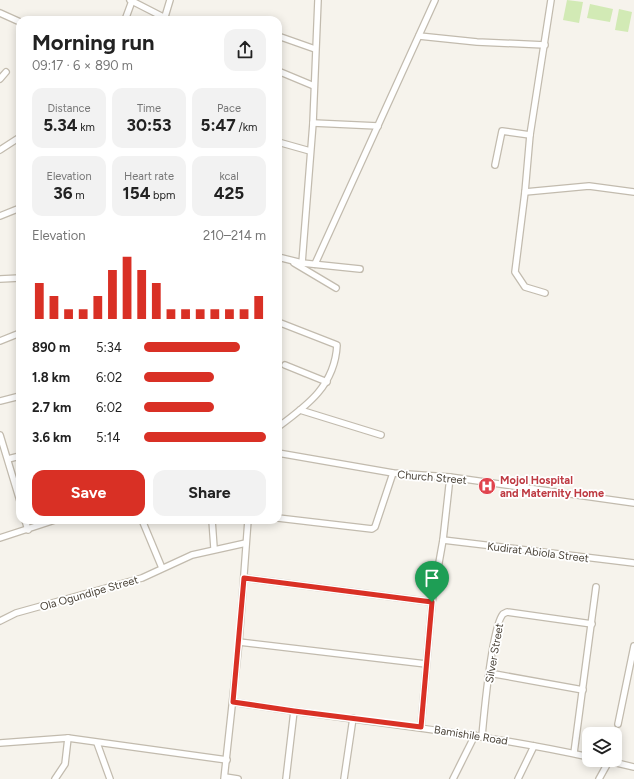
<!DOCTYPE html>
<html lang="en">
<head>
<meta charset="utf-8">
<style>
  :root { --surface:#fff; --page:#f2f2f2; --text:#222; --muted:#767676; --accent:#d93025 }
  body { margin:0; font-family:Figtree,sans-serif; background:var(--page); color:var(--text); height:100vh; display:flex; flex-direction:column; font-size:15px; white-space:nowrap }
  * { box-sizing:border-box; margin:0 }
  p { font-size:13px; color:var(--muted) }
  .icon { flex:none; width:22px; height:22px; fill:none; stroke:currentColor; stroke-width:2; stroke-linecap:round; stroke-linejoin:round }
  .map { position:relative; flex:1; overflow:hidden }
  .details { position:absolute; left:16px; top:16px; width:266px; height:508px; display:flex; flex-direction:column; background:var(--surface); border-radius:12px; box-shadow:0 2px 10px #0003 }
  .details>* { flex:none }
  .controls { position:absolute; left:582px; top:727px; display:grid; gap:8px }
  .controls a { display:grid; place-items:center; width:40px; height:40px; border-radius:8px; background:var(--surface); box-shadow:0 2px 10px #0003; font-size:20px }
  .pin { position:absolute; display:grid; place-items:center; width:34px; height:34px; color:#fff; margin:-41px -17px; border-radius:50% 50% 50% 0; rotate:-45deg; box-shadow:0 0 4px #0007 }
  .pin .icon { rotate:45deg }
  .round { display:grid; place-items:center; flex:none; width:42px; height:42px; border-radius:12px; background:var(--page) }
  .overview { display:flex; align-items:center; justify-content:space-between; height:68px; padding:0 16px }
  h1 { font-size:22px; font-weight:700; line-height:30px }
  .figures { display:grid; grid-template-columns:repeat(3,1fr); gap:6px; height:68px; padding:4px 16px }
  .figures div { display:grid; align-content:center; border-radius:10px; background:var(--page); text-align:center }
  .figures b { font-size:17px; font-weight:700 }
  .figures small { font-size:11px; font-weight:400 }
  .figures p { font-size:11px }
  .chart { height:112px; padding:8px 16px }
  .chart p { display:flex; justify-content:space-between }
  .chart svg { width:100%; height:72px; margin-top:4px; stroke:var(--accent); stroke-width:6 }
  .action { display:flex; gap:8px; margin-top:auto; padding:8px 16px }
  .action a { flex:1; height:46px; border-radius:12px; background:var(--accent); color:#fff; font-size:16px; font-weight:700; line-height:46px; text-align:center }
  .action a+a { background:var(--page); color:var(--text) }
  ul { padding:0 16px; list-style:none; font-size:13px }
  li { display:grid; grid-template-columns:64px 48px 1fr; align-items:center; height:30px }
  li i { height:10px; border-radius:5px; background:var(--accent) }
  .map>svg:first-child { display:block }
  .green { fill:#d2eab5 }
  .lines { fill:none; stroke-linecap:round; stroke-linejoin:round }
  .street-casing { stroke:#c2bbae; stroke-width:8 }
  .street { stroke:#fff; stroke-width:5.5 }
  .route-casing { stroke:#fff; stroke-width:8 }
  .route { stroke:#d93025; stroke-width:5 }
  .labels { text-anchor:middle; stroke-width:3.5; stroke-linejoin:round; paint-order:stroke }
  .street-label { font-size:11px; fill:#4b4439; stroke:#fff }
  .health-label { font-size:11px; font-weight:bold; fill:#be3a42; stroke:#fff; text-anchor:start }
</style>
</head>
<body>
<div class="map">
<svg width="634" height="779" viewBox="0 0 634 779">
  <rect width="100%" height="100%" fill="#f6f3ec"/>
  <g class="green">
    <path d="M567 0 583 2 579 23 563 20Z"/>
    <path d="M590 4 613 9 610 22 587 18Z"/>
    <path d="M619 9 632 12 628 32 615 30Z"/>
  </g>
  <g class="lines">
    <defs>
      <g id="street">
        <path d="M130 0 169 20"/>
        <path d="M0 13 20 22"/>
        <path d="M125 20 132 1"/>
        <path d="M164 20 170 0"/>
        <path d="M278 36 315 49"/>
        <path d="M419 36 477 42 545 45"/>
        <path d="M278 71 314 86"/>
        <path d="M0 79 6 72"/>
        <path d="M313 123 378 126"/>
        <path d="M278 142 310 151"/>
        <path d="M0 150 20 137"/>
        <path d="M495 165 502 131 530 135"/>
        <path d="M525 192 589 186 634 192"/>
        <path d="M0 216 20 208"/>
        <path d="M278 257 302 263 360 269"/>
        <path d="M294 263 336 288"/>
        <path d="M302 263 313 123 318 0"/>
        <path d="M315 264 435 0"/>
        <path d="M0 279 20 278"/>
        <path d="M545 293 525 287 515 272 525 192 530 135 551 0"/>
        <path d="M278 322 337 345C335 385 308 405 278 427"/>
        <path d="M0 341 20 333"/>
        <path d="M285 365 327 382"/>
        <path d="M0 401 20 396"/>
        <path d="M300 410 381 435"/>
        <path d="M0 435 20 501"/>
        <path d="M278 453 393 473 450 477 634 503"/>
        <path d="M8 459 20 456"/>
        <path d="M278 518 372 529 375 527 393 473"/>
        <path d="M25 520 28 530"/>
        <path d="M142 520 162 568"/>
        <path d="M212 520 214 548"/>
        <path d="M0 538 55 520"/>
        <path d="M443 540 634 563"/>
        <path d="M244 578 432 602"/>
        <path d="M0 621 16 613 142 578 192 555 246 543"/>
        <path d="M239 642 426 664"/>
        <path d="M489 673 583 690"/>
        <path d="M233 702C352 721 471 731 589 757"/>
        <path d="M618 724 634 646"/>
        <path d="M421 727 432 602 443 540 450 477"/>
        <path d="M482 736C484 714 492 627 503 614L507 612 592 624"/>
        <path d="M0 743 68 738 227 760"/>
        <path d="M97 743 110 779"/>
        <path d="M574 753 596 587"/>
        <path d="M604 760 634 767"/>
        <path d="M225 777 238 779"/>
        <path d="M55 779 65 764 68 738"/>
        <path d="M224 779 239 642 248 520"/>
        <path d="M286 779 294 711"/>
        <path d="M344 779 353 718"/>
        <path d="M453 779 475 735"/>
        <path d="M518 779 534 746"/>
        <path d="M599 779 609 761"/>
      </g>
    </defs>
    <use href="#street" class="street-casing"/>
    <use href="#street" class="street"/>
  </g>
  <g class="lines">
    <defs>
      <path id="route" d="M244 578 432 602 421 727 294 711 233 702Z"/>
    </defs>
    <use href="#route" class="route-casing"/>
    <use href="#route" class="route"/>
  </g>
  <defs>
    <symbol id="hospital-disc" viewBox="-11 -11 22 22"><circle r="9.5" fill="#e0444e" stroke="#fff"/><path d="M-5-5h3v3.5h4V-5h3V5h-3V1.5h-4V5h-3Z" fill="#fff"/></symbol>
  </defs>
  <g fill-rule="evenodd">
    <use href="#hospital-disc" x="477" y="476" width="20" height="20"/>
  </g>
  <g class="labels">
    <g class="street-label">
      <text transform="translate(432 477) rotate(5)" y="4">Church Street</text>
      <text transform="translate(538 552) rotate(7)" y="4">Kudirat Abiola Street</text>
      <text transform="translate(89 593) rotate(-16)" y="4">Ola Ogundipe Street</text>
      <text transform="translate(494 653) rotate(-80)" y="4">Silver Street</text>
      <text transform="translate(471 735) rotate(9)" y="4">Bamishile Road</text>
    </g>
    <g class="health-label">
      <text x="500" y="484">Mojol Hospital<tspan x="500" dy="13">and Maternity Home</tspan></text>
    </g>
  </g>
</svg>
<div class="controls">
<a><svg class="icon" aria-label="layers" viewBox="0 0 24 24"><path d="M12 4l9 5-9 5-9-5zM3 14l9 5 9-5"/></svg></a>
</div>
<div class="pin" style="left:432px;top:602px;background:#1e9e55"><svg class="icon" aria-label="arrive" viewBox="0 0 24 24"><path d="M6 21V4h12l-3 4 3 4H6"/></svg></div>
<section class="details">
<div class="overview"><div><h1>Morning run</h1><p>09:17 · 6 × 890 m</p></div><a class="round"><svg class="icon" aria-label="share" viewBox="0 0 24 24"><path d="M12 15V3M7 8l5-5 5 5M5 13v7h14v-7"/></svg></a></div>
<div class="figures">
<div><p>Distance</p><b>5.34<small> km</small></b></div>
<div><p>Time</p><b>30:53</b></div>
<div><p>Pace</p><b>5:47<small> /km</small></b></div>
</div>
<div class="figures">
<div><p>Elevation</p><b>36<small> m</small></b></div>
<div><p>Heart rate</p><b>154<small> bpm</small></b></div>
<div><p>kcal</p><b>425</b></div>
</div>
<div class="chart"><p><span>Elevation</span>210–214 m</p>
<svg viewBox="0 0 160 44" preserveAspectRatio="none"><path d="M5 44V22M15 44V30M25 44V38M35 44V38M45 44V30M55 44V14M65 44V6M75 44V14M85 44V22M95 44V38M105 44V38M115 44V38M125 44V38M135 44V38M145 44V38M155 44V30"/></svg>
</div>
<ul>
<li><b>890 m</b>5:34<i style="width:79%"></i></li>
<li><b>1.8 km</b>6:02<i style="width:57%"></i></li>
<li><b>2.7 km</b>6:02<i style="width:57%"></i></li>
<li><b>3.6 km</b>5:14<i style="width:100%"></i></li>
</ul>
<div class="action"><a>Save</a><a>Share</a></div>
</section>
</div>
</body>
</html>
